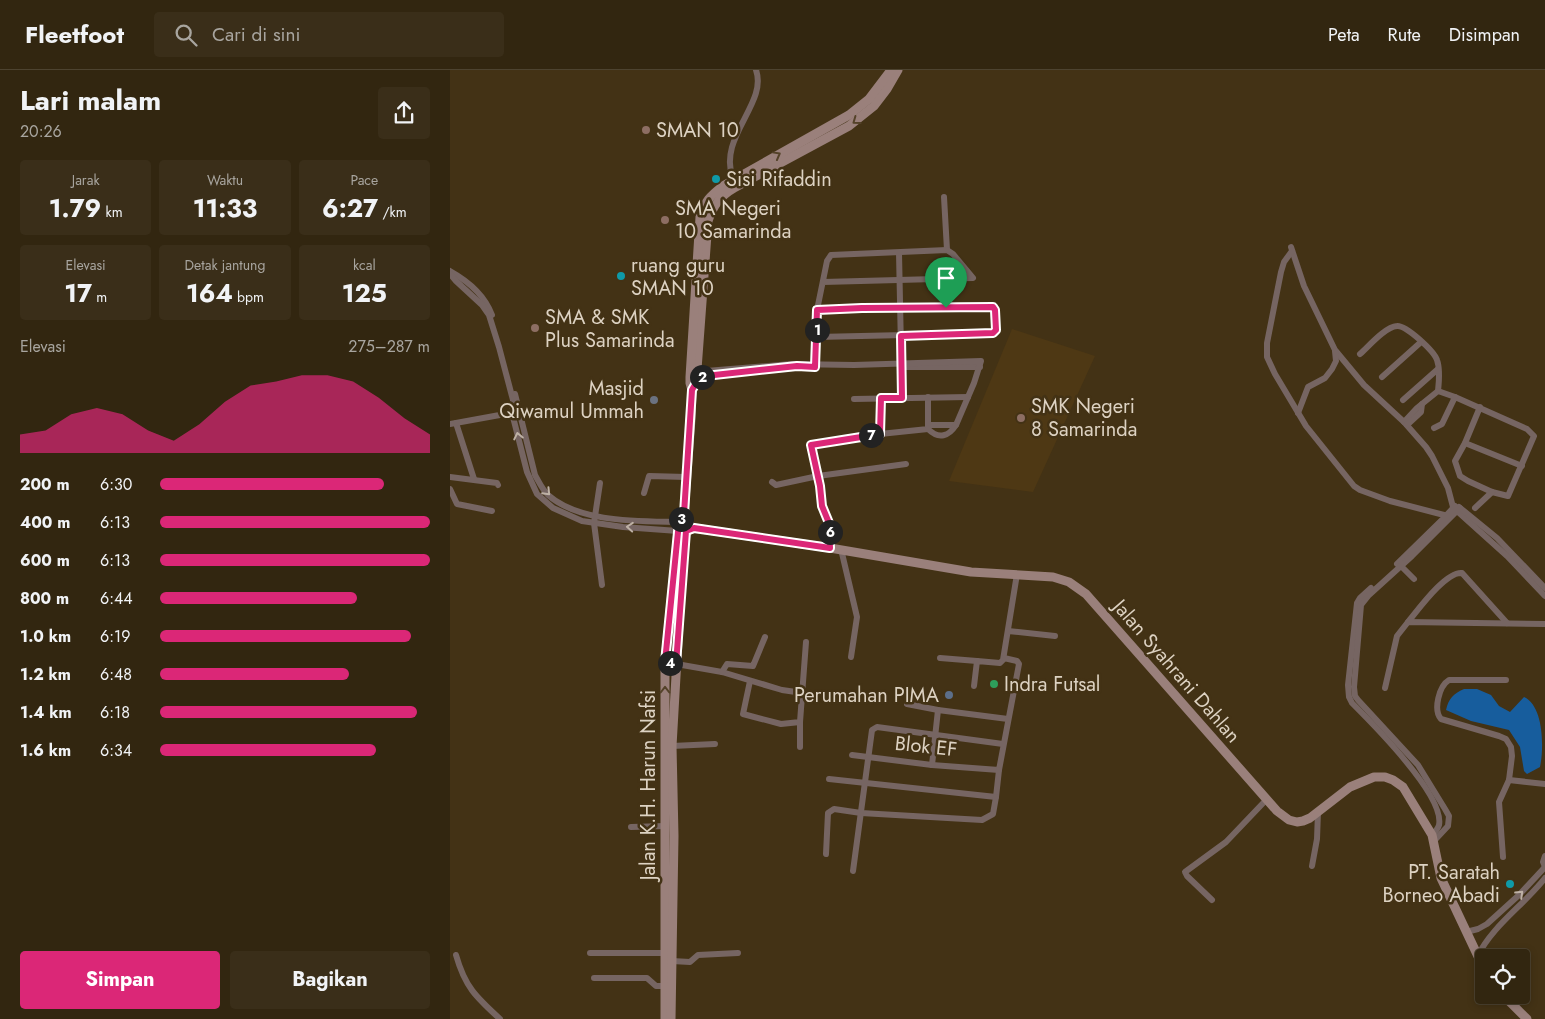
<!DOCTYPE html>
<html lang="id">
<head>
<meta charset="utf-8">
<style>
  :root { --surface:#322610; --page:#3a2e19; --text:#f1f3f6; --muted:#a8a59f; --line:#4d4330; --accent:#db2777 }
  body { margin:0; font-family:Jost,sans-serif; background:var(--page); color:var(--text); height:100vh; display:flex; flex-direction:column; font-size:19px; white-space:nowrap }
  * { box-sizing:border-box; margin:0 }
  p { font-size:16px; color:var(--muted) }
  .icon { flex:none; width:28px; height:28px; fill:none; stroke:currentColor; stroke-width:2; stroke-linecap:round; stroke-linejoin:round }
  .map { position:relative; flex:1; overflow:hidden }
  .drawer { display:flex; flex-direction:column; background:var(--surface); width:450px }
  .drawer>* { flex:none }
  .buttons { position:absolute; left:1025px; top:879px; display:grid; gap:10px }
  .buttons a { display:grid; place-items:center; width:55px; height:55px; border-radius:5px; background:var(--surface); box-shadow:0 2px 8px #0003,0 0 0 1px var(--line); font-size:25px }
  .pin { position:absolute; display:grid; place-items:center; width:42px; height:42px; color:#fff; margin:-51px -21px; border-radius:50% 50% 50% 0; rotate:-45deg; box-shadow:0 0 5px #0007 }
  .pin .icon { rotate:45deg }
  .km { position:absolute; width:25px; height:25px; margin:-12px; border-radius:50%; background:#222; color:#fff; font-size:14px; line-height:25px; text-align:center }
  .round { display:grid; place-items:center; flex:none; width:52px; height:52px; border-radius:5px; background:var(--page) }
  .overview { display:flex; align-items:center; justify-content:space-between; height:85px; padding:0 20px }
  h1 { font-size:28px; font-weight:700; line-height:38px }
  .metrics { display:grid; grid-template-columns:repeat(3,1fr); gap:8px; height:85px; padding:5px 20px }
  .metrics div { display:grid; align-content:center; border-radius:5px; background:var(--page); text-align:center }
  .metrics b { font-size:25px; font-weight:700 }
  .metrics small { font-size:14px; font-weight:400 }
  .metrics p { font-size:14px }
  .chart { height:140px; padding:10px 20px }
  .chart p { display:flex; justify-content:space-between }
  .chart svg { width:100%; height:90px; margin-top:5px; fill:var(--accent); opacity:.7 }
  .action { display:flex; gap:10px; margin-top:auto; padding:10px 20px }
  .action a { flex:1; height:58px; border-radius:5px; background:var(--accent); color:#fff; font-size:20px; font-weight:700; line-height:58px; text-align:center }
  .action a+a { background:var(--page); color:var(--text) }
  ul { padding:0 20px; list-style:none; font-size:16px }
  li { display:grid; grid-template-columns:80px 60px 1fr; align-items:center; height:38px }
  li i { height:12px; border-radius:6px; background:var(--accent) }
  header { display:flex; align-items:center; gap:30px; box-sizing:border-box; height:70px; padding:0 25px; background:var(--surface); border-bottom:1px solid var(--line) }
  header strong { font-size:24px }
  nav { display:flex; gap:28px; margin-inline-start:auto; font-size:18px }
  .search { width:350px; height:45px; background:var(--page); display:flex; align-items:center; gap:12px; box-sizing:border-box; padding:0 18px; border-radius:5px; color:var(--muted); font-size:19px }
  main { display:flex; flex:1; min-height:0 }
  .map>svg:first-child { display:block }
  .built { fill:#4e3814 }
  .water { fill:#175d9d }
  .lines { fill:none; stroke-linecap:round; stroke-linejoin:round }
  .street { stroke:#766562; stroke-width:6 }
  .secondary { stroke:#9a807b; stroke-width:9 }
  .oneway { stroke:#544229 }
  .oneway2 { stroke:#beb1a5 }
  .route-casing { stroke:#fff; stroke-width:10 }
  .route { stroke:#db2777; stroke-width:6 }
  .education-dot { fill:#8d6e63; stroke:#433215; stroke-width:2 }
  .culture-dot { fill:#0f9aa8; stroke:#433215; stroke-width:2 }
  .worship-dot { fill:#6b7280; stroke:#433215; stroke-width:2 }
  .leisure-dot { fill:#2e9e5b; stroke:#433215; stroke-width:2 }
  .service-dot { fill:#5c6f8a; stroke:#433215; stroke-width:2 }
  .labels { text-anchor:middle; stroke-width:5; stroke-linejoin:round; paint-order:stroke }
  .poi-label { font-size:20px; fill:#ddd2c2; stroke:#433215; text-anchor:start }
  .street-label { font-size:20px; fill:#ddd2c2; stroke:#433215 }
</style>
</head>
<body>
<header>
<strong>Fleetfoot</strong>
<div class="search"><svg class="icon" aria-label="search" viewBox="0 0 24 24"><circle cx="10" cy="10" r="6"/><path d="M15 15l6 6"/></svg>Cari di sini</div>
<nav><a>Peta</a><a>Rute</a><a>Disimpan</a></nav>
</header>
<main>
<section class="drawer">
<div class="overview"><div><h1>Lari malam</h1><p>20:26</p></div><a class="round"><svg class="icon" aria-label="share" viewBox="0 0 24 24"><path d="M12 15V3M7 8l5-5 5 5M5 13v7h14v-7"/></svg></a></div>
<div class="metrics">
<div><p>Jarak</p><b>1.79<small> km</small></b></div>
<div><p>Waktu</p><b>11:33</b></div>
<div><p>Pace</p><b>6:27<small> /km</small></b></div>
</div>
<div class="metrics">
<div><p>Elevasi</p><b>17<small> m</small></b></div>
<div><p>Detak jantung</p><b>164<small> bpm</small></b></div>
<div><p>kcal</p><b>125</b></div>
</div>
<div class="chart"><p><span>Elevasi</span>275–287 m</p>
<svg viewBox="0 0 160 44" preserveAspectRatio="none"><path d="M0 44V35L10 33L20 25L30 22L40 25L50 33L60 38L70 30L80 19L90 11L100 9L110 6L120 6L130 9L140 17L150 27L160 35V44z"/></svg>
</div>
<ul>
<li><b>200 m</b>6:30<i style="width:83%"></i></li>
<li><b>400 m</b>6:13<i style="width:100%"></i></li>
<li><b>600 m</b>6:13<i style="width:100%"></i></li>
<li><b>800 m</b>6:44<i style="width:73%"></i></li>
<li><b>1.0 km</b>6:19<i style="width:93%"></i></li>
<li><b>1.2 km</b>6:48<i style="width:70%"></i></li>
<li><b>1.4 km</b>6:18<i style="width:95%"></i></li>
<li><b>1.6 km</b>6:34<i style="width:80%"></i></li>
</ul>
<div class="action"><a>Simpan</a><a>Bagikan</a></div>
</section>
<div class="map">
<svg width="1095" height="949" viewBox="0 0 1095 949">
  <rect width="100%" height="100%" fill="#433215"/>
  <path class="built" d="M562 259 645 286 583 422 499 411Z"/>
  <path class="water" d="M1014 619H1027L1041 625 1049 636 1060 642 1074 627C1094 636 1094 678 1090 697L1077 704 1074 701 1070 677 1059 660 1021 651 996 640C999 628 1003 624 1014 619Z"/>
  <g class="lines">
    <g class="street">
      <path d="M283 109C267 67 318 34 306 0"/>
      <path d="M494 127 497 180"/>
      <path d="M841 177 854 216 885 280 914 315 954 352 976 377 982 386 998 418 1003 437 1007 441 1057 486 1095 526"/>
      <path d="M842 181 834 192 831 202 817 273V287L825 304 856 356 904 416 910 420 940 431 998 446"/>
      <path d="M449 183 452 327"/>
      <path d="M0 201C18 211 35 226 42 245"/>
      <path d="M0 204 6 211 32 235 39 245 49 277 63 330 62 343 77 402 87 424 103 438 132 451 173 457 228 461"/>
      <path d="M367 267 543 263 546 260 545 240 543 237 367 240"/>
      <path d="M910 284C919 276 935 257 947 256 956 255 984 281 987 290 990 298 989 312 988 321L967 338 954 352"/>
      <path d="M365 296 367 240 377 191 381 185 497 180 503 184 523 208 373 212"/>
      <path d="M451 297H530"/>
      <path d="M244 302 342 294 404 295 531 291 524 313 506 355H478V359L430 364 361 375 370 416 372 436 379 453 380 478"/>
      <path d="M244 307 274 304"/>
      <path d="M932 307 971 272"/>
      <path d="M988 321 1005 327"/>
      <path d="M65 324 85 405C89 412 92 419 98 425 130 453 189 451 229 452"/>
      <path d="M478 327V355"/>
      <path d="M404 329 518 327"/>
      <path d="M953 330 988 299"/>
      <path d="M848 343 858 317 875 308 882 299 886 291 885 281"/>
      <path d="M6 353 24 409"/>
      <path d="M0 354 66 342"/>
      <path d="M957 355 971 342 972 334"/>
      <path d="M984 358 992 354 1005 327 1077 359 1084 366 1081 373 1058 426 1042 422 1018 411 1010 406 1005 391 1015 373 1030 337"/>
      <path d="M478 359C489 370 499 366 506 355"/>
      <path d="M430 364 431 328"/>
      <path d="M1015 373 1072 396"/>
      <path d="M0 407 47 413 48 415"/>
      <path d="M322 412 326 415 368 406 456 394"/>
      <path d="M150 413 144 453 152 515"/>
      <path d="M0 419 7 434 42 441"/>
      <path d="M194 423 199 406 236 407"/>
      <path d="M1009 437 1047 468 1095 518"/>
      <path d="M1025 438 1042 422"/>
      <path d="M391 479 407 547 401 587"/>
      <path d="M947 494 992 450 1005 436"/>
      <path d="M951 496 964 509"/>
      <path d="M921 518 910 528 907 533 898 615 899 627 902 633C922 653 995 726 989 755 988 759 985 762 982 765"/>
      <path d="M958 552C968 540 996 501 1012 503L1057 553"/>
      <path d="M558 561 605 566"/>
      <path d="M490 588 527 591"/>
      <path d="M215 592 272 602 332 620 353 623"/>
      <path d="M272 602 277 594 303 596 315 567"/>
      <path d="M300 611 293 644 331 654 350 652 356 572"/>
      <path d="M524 616 527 591 550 593 553 590 567 504"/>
      <path d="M935 618 947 566 958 552 1095 554"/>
      <path d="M457 634 488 640 558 649"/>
      <path d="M222 676 265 674"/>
      <path d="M350 677V652"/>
      <path d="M402 685 482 695 549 700 569 594 567 591 554 588"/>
      <path d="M482 695 488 640"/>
      <path d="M379 709 546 727 549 700"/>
      <path d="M1059 710 1095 714"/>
      <path d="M181 757 216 756"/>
      <path d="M984 771 998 756 999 746 995 739 968 695 908 630 905 626 904 617 911 535 919 525 962 486 1010 438"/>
      <path d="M376 784 378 743 384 739 411 743 532 750 543 744 546 727"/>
      <path d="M1095 786 1093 792 1095 797"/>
      <path d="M1053 787 1049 732 1059 710 1062 686 1061 677 1056 669 1049 666 991 649C983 640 989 616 999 610H1056"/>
      <path d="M862 796 867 769 868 742"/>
      <path d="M403 801 422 660 427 657 553 674"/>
      <path d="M762 830 737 806 735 802 776 772 817 729"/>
      <path d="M1016 862 1028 859 1037 854 1069 825 1095 797"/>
      <path d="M140 883H215"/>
      <path d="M6 885C15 917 26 927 50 949"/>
      <path d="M1027 887C1043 855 1073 836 1095 808"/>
      <path d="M222 891 240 892 248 885 288 883"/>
      <path d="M144 908H197L206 916H215"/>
    </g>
    <g class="secondary">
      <path d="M242 320 246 313 258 151C263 136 270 126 284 118L399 56 424 36 437 19 448 0"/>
      <path d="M229 452 237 454 244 458 380 478 521 502 603 507 619 512 636 524 827 741 839 750 847 752 853 751 860 748 900 717 924 707H935L943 710 953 717 982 765 991 808 1034 899"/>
      <path d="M1053 925 1077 949"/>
      <path d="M215 949V592L229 452 231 449"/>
      <path d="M221 949 224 766 222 676 232 501 237 454 234 444 241 349 242 320 240 313V307L250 147C255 131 260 126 273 116L399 45 419 29 441 0"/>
    </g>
  </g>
  <defs><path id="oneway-chevron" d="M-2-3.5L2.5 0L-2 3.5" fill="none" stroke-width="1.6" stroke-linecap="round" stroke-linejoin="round" transform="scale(1.25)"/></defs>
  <g class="oneway">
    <use href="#oneway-chevron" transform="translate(406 51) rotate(144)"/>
    <use href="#oneway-chevron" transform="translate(327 85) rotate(-29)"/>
    <use href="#oneway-chevron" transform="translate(215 620) rotate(-90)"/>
  </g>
  <g class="oneway2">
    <use href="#oneway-chevron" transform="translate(68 366) rotate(-102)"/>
    <use href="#oneway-chevron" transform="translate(97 422) rotate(46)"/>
    <use href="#oneway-chevron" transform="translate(180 457) rotate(-176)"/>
    <use href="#oneway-chevron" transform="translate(1070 824) rotate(-44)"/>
  </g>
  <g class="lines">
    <defs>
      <path id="route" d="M412 238 543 237 545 240 546 260 543 263 451 266 452 328H431L430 364 361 375 370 416 372 436 379 453 380 478 244 458 236 461 226 594 215 592 229 452 234 444 242 320 246 313V307L347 296 365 297 367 240Z"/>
    </defs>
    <use href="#route" class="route-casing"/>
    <use href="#route" class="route"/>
  </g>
  <g class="education-dot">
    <circle cx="196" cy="60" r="5"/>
    <circle cx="215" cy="150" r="5"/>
    <circle cx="85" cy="258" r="5"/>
    <circle cx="571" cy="348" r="5"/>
  </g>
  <g class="culture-dot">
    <circle cx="266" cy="109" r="5"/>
    <circle cx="171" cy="206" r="5"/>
    <circle cx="1060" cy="814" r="5"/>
  </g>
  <circle class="worship-dot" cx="204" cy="330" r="5"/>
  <circle class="leisure-dot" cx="544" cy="614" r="5"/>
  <circle class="service-dot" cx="499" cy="625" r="5"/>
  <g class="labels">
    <g class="poi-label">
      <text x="206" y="67">SMAN 10</text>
      <text x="276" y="116">Sisi Rifaddin</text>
      <text x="225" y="145">SMA Negeri<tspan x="225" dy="23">10 Samarinda</tspan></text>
      <text x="181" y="202">ruang guru<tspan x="181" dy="23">SMAN 10</tspan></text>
      <text x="95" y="254">SMA &amp; SMK<tspan x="95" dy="23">Plus Samarinda</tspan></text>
      <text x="194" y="325" text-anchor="end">Masjid<tspan x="194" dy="23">Qiwamul Ummah</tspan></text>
      <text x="581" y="343">SMK Negeri<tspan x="581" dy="23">8 Samarinda</tspan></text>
      <text x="554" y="621">Indra Futsal</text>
      <text x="489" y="632" text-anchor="end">Perumahan PIMA</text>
      <text x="1050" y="809" text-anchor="end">PT. Saratah<tspan x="1050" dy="23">Borneo Abadi</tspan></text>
    </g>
    <g class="street-label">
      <text transform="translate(727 601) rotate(49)" y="7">Jalan Syahrani Dahlan</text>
      <text transform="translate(476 676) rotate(6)" y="7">Blok EF</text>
      <text transform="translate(198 715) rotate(-90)" y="7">Jalan K.H. Harun Nafsi</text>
    </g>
  </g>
</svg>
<div class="buttons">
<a><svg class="icon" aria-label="locate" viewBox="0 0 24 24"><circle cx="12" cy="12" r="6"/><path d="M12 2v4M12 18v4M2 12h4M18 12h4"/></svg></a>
</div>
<div class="pin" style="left:496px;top:238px;background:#1e9e55"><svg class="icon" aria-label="arrive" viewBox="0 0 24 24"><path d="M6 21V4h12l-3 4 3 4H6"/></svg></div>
<b class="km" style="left:367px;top:260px">1</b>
<b class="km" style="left:252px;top:307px">2</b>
<b class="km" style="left:231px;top:449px">3</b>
<b class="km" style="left:220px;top:593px">4</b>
<b class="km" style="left:380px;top:462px">6</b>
<b class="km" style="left:421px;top:365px">7</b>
</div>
</main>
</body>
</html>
